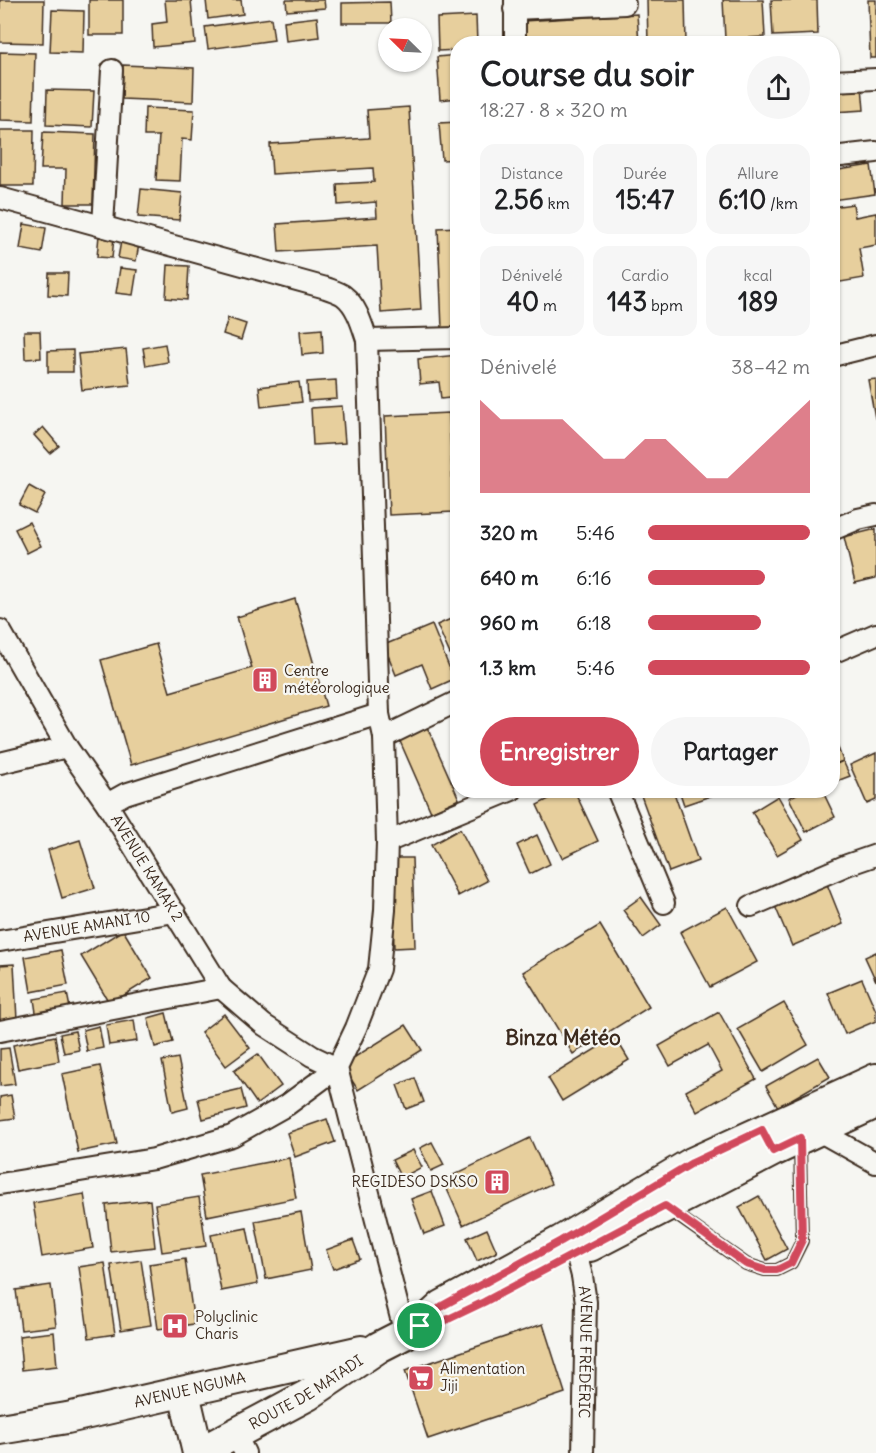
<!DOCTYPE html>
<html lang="fr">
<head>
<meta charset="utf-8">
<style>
  :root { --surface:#fff; --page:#f6f6f6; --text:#202124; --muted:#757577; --accent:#d1495b }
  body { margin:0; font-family:Delius,sans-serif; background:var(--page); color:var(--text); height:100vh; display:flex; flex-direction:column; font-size:22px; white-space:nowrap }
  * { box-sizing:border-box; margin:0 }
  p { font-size:20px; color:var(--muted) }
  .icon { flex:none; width:33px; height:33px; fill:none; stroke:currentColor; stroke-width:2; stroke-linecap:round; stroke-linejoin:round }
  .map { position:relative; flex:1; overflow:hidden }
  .sheet { position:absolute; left:450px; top:36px; width:390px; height:762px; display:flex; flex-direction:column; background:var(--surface); border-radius:24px; box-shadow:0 2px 4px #0004 }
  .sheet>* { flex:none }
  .needle { width:39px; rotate:294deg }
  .tools { position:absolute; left:378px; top:18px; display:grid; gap:12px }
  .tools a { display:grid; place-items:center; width:54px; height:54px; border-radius:50%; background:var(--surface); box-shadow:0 2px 4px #0004; font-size:30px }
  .pin { position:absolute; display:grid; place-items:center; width:51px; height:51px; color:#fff; margin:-26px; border:3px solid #fff; border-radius:50%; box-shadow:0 2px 6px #0007 }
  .round { display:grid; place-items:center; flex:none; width:63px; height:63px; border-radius:32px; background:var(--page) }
  .head { display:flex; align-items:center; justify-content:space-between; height:102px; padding:0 30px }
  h1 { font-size:33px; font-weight:700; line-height:45px }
  .figures { display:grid; grid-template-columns:repeat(3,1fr); gap:9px; height:102px; padding:6px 30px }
  .figures div { display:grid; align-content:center; border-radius:15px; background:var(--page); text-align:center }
  .figures b { font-size:26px; font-weight:700 }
  .figures small { font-size:16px; font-weight:400 }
  .figures p { font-size:16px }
  .chart { height:168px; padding:12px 30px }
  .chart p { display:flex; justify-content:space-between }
  .chart svg { width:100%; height:108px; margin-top:6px; fill:var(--accent); opacity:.7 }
  .primary-button { display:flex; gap:12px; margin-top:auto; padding:12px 30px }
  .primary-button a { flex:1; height:69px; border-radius:36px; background:var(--accent); color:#fff; font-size:24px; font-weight:700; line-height:69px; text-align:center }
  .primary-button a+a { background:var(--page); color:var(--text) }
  ul { padding:0 30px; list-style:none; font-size:20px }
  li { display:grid; grid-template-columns:96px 72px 1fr; align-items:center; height:45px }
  li i { height:15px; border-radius:8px; background:var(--accent) }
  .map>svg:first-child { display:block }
  .building { fill:#e7cf9d; stroke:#3b2a1e; stroke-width:1.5 }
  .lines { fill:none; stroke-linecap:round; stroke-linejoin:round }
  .lane-casing { stroke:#3b2a1e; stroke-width:14 }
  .street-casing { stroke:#3b2a1e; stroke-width:24 }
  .primary-casing { stroke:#3b2a1e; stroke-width:34 }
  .lane { stroke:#f6f6f2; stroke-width:9 }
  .street { stroke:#f6f6f2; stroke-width:20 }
  .primary { stroke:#f6f6f2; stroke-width:30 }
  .route-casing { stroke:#fff; stroke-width:12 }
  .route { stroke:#d1495b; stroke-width:8 }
  .labels { text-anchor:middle; stroke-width:4.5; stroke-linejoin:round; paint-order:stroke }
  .poi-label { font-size:15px; fill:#3b2a1e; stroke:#f6f6f2; text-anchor:start }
  .street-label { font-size:15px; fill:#3b2a1e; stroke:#f6f6f2 }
  .district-label { font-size:21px; font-weight:bold; fill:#3b2a1e; stroke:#f6f6f2 }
</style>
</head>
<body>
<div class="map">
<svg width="876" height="1453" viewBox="0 0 876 1453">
  <rect width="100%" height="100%" fill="#f6f6f2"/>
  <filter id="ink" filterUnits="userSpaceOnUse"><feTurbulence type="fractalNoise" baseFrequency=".0167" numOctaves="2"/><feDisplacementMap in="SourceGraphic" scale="12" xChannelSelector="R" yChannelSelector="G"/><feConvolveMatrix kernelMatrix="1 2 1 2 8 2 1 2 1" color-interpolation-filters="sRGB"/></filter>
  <g filter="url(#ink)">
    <g class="building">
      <path d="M0 0H44L43 43 0 42Z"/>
      <rect x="89" y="0" width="34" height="35"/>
      <path d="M165 0H191L195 43 153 47 152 24 167 22Z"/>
      <path d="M206 0H241L243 14 208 19Z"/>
      <path d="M286 0H324L325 8 287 11Z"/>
      <path d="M647 0H685L686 44H648Z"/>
      <path d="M723 0H763L765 37 725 39Z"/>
      <path d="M771 0H817L818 34 773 36Z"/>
      <path d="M868 0H876V58H870Z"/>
      <path d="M390 2 391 23H342V3Z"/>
      <path d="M52 10 84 11 83 53 50 52Z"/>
      <path d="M637 14 639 44H524L523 21Z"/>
      <path d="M476 16 477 44H458V50L438 51 437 18Z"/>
      <path d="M317 17 319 37 286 41 284 21Z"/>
      <path d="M271 18 274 40 208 49 205 27Z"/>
      <path d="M0 52 35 53 33 121 0 120Z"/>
      <path d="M458 55V98L440 100 437 57Z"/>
      <path d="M123 65 194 68 193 102 122 99Z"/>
      <path d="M862 86 864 110 834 112 836 141H832V88Z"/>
      <path d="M47 90 94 91 92 127 46 125Z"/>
      <path d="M409 107 421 310 381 313 377 246 279 252 277 224 377 217 376 202 338 205 337 184 374 182 373 168 272 174 270 144 369 138 367 110Z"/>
      <path d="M145 108 194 110 192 140 182 139 180 181 156 180 159 136H144Z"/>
      <path d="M458 122V159L442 160 439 123Z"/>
      <path d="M0 130H34L33 186H0Z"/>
      <path d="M43 132 95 134 93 204H65L66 169H41Z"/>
      <path d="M871 165 875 194 832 200V171Z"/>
      <path d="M141 189 182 193 179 220 138 217Z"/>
      <path d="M853 204 855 217 876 213V245L859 248 864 278 835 283 832 269V207Z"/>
      <path d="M24 224 46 228 42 253 20 249Z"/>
      <path d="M458 227V328L442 329 438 228Z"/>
      <path d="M99 235 114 237 112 258 97 257Z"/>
      <path d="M121 241 139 244 136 261 118 258Z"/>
      <path d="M168 265 189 266 187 300 166 298Z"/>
      <path d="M120 268 137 270 133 295 116 293Z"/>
      <path d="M49 273H68L67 296 48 295Z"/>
      <path d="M228 318 246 324 241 340 223 334Z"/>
      <path d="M322 329 323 353 302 355 300 331Z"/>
      <path d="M24 331H40L41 358 25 359Z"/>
      <path d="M165 344 168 362 146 366 143 348Z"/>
      <path d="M126 349 130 385 82 390 78 354Z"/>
      <path d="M73 350V372H48V351Z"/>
      <path d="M458 355V397L441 399 439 382 420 384 418 359Z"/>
      <path d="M876 379V418H875L868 380Z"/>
      <path d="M336 380 337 399 308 401 307 382Z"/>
      <path d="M299 382 302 402 261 407 259 387Z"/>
      <path d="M342 406 345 443 313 445 311 408Z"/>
      <path d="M449 413 454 512 389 515 385 416Z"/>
      <path d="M43 427 59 446 50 453 34 435Z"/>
      <path d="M29 486 45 495 35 513 19 505Z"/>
      <path d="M29 522 41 546 27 553 15 529Z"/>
      <path d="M876 529V578L855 583 844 537Z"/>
      <path d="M295 599 326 706 131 765 101 660 156 644 170 692 252 668 237 617Z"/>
      <path d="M458 616V651L450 654 437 625Z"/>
      <path d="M432 625 454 679 432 689 422 664 396 675 384 645Z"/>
      <path d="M427 727 459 799 431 812 399 739Z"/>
      <path d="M837 745 843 761 832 765V747Z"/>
      <path d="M876 753V800L867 804 850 765Z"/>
      <path d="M843 761 850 776 832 783V766Z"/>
      <path d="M566 790H574L598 841 562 858 537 805Z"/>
      <path d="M639 790H673L698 861 669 872Z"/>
      <path d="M679 790H718L719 793 684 805Z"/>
      <path d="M804 790H822L835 817 806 832 789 798Z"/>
      <path d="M778 796 803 840 777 855 752 812Z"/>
      <path d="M460 829 487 881 458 896 431 845Z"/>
      <path d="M537 835 550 864 530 874 517 845Z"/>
      <path d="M80 840 95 888 62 898 48 850Z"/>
      <path d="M391 858H412L415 947 394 948Z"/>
      <path d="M827 884 843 924 792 946 775 906Z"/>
      <path d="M641 897 661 925 643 938 623 910Z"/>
      <path d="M727 907 757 962 710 987 680 932Z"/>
      <path d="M600 925 649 1007 573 1054 523 972Z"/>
      <path d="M123 930 152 978 110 1004 81 956Z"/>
      <path d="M61 950 68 985 31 992 25 957Z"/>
      <path d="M876 952V981L865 957Z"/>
      <path d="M14 964 17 1020 0 1021V965Z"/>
      <path d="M862 979 876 1011V1021L845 1034 828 993Z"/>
      <path d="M67 993 71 1013 37 1019 34 999Z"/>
      <path d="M784 1003 808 1045 763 1072 738 1029Z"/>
      <path d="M719 1012 756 1079 697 1112 686 1091 722 1071 708 1045 670 1066 659 1046Z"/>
      <path d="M166 1013 173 1042 155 1047 148 1018Z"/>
      <path d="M224 1014 250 1048 226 1066 201 1032Z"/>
      <path d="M134 1020 137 1041 109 1045 106 1025Z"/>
      <path d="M406 1025 422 1050 358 1090 342 1065Z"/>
      <path d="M99 1026 103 1048 87 1051 83 1030Z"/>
      <path d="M75 1031 79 1050 64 1053 60 1034Z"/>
      <path d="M55 1036 59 1061 18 1069 13 1045Z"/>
      <path d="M615 1037 629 1060 562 1101 548 1078Z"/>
      <path d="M9 1048 15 1084 0 1086V1049Z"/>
      <path d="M258 1054 281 1086 257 1104 234 1071Z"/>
      <path d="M818 1057 830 1077 778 1107 766 1086Z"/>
      <path d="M178 1058 188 1108 172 1112 162 1061Z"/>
      <path d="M100 1066 117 1144 78 1152 62 1074Z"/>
      <path d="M415 1078 424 1102 406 1109 397 1085Z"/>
      <path d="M241 1089 246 1108 203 1119 198 1099Z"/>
      <path d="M11 1095 15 1118 0 1120V1097Z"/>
      <path d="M327 1119 335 1142 295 1157 287 1133Z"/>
      <path d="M530 1138 551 1184 463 1225 443 1180Z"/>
      <path d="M432 1142 444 1165 431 1171 420 1148Z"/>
      <path d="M413 1150 422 1167 401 1178 392 1160Z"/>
      <path d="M289 1158 296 1198 207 1216 200 1175Z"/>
      <path d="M432 1191 445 1226 424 1234 411 1199Z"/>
      <path d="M84 1194 93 1248 42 1257 33 1203Z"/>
      <path d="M759 1196 787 1249 767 1260 739 1207Z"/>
      <path d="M199 1197 206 1246 162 1252 155 1204Z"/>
      <path d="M150 1200 155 1247 111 1252 106 1205Z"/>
      <path d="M301 1212 311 1270 266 1279 255 1221Z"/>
      <path d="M247 1228 258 1284 221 1291 211 1235Z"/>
      <path d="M487 1229 497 1252 477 1261 467 1238Z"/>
      <path d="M353 1240 360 1259 333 1269 326 1250Z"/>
      <path d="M185 1259 194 1324 158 1329 149 1264Z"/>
      <path d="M141 1260 151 1325 121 1330 111 1265Z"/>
      <path d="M105 1263 115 1334 89 1338 79 1267Z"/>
      <path d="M51 1285 56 1326 21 1330 16 1290Z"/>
      <path d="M543 1324 565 1393 428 1439 405 1371Z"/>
      <path d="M54 1332 57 1366 22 1370 19 1336Z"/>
    </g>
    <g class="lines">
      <defs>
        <path id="lane" d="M671 1211 746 1264 765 1270H777L791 1263 802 1241 800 1143"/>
        <g id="street">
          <path d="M515 0V44"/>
          <path d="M514 9 625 4"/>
          <path d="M832 81 876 79"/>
          <path d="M832 157 876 152"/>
          <path d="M0 198 326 288C331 290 339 292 344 296 357 306 362 325 367 340L379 714 384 737 387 842 385 910 379 969 356 1028 337 1068 405 1334"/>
          <path d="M103 226 112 70"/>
          <path d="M367 340 458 338"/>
          <path d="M832 356 876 345"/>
          <path d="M832 530 858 519 876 515"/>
          <path id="s1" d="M0 630 67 747 107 804 221 988 264 1025 312 1056 337 1068 287 1105 232 1136 154 1159 0 1184"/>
          <path d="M832 653 876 634"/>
          <path d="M384 737 458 701"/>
          <path d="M0 763 67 747"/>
          <path d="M617 790 664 903"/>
          <path d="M107 804 125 794 379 714"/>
          <path d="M387 842 512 790"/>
          <path d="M751 906 847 865 876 855"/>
          <path id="s2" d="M0 941 175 912"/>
          <path d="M0 1031 221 988"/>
          <path d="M817 1130 876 1163"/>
          <path id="s3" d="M576 1253 582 1276 586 1302 583 1453"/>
          <path d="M235 1434 245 1453"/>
        </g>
        <g id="primary">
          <path d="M590 1246 773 1151 876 1103"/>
          <path d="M184 1393 198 1453"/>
          <path id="s4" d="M0 1429 67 1418 361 1351"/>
          <path id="s5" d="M199 1453 308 1395 379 1347 420 1326 442 1306 561 1241 692 1163 876 1079"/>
        </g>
      </defs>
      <use href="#lane" class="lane-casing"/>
      <use href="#street" class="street-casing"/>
      <use href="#primary" class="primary-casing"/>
      <use href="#lane" class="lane"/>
      <use href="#street" class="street"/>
      <use href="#primary" class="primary"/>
    </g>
  </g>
  <g class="lines" filter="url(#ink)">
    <defs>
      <path id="route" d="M762 1130 773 1151 800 1138 802 1240 791 1263 777 1270H765L746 1264 665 1206 484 1302 440 1323 420 1326 442 1306 561 1241 692 1163Z"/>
    </defs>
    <use href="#route" class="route-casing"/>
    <use href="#route" class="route"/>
  </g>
  <defs>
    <symbol id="building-square" viewBox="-11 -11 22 22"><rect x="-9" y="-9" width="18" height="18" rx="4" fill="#d1495b" stroke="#f6f6f2"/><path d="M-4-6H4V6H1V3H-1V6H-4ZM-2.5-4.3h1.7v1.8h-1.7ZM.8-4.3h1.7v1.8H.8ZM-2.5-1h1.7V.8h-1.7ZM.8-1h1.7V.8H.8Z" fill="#fff"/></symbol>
    <symbol id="hospital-square" viewBox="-11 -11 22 22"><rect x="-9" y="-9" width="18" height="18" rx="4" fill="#d1495b" stroke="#f6f6f2"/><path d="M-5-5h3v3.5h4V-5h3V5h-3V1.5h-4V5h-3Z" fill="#fff"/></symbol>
    <symbol id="supermarket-square" viewBox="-11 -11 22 22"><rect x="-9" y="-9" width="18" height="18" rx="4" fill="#d1495b" stroke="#f6f6f2"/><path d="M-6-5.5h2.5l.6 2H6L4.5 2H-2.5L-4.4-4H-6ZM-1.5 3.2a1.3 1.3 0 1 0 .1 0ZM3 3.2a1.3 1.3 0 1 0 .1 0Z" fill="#fff"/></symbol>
  </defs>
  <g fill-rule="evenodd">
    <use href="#building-square" x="250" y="665" width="30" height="30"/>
    <use href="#building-square" x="482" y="1167" width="30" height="30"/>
    <use href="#hospital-square" x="160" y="1311" width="30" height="30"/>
    <use href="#supermarket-square" x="406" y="1363" width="30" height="30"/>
  </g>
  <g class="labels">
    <g class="poi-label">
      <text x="284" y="676">Centre<tspan x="284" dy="17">météorologique</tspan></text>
      <text x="478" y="1187" text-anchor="end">REGIDESO DSKSO</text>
      <text x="195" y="1322">Polyclinic<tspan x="195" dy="17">Charis</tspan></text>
      <text x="440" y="1374">Alimentation<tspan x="440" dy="17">Jiji</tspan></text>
    </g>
    <g class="street-label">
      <text dy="5" stroke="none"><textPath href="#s1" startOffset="280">AVENUE KAMAK 2</textPath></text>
      <text dy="5" stroke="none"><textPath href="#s2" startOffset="88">AVENUE AMANI 10</textPath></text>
      <text dy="5" stroke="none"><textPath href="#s3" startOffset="100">AVENUE FRÉDÉRIC</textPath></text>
      <text dy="5" stroke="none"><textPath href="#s4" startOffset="194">AVENUE NGUMA</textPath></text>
      <text dy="5" stroke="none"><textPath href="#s5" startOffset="123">ROUTE DE MATADI</textPath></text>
    </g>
    <g class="district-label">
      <text x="563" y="1045">Binza Météo</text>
    </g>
  </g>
</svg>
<div class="tools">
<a><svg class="needle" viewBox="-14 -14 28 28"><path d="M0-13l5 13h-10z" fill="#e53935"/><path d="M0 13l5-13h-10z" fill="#757577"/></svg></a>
</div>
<div class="pin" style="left:420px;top:1326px;background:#1e9e55"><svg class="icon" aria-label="arrive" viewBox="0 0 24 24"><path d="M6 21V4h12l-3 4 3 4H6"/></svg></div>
<section class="sheet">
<div class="head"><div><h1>Course du soir</h1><p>18:27 · 8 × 320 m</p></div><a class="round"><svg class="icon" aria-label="share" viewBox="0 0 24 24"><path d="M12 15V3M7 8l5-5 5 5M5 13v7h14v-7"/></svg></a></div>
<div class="figures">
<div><p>Distance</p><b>2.56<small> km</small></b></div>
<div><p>Durée</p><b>15:47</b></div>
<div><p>Allure</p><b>6:10<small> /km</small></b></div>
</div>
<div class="figures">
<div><p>Dénivelé</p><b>40<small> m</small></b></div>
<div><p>Cardio</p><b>143<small> bpm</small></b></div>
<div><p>kcal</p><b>189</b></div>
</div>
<div class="chart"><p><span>Dénivelé</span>38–42 m</p>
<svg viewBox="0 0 160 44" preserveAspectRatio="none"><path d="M0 44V6L10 14L20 14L30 14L40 14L50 22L60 30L70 30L80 22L90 22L100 30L110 38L120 38L130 30L140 22L150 14L160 6V44z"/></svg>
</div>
<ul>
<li><b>320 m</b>5:46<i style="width:100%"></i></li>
<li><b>640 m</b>6:16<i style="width:72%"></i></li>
<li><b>960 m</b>6:18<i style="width:70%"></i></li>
<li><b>1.3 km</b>5:46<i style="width:100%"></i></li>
</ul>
<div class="primary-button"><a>Enregistrer</a><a>Partager</a></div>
</section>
</div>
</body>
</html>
